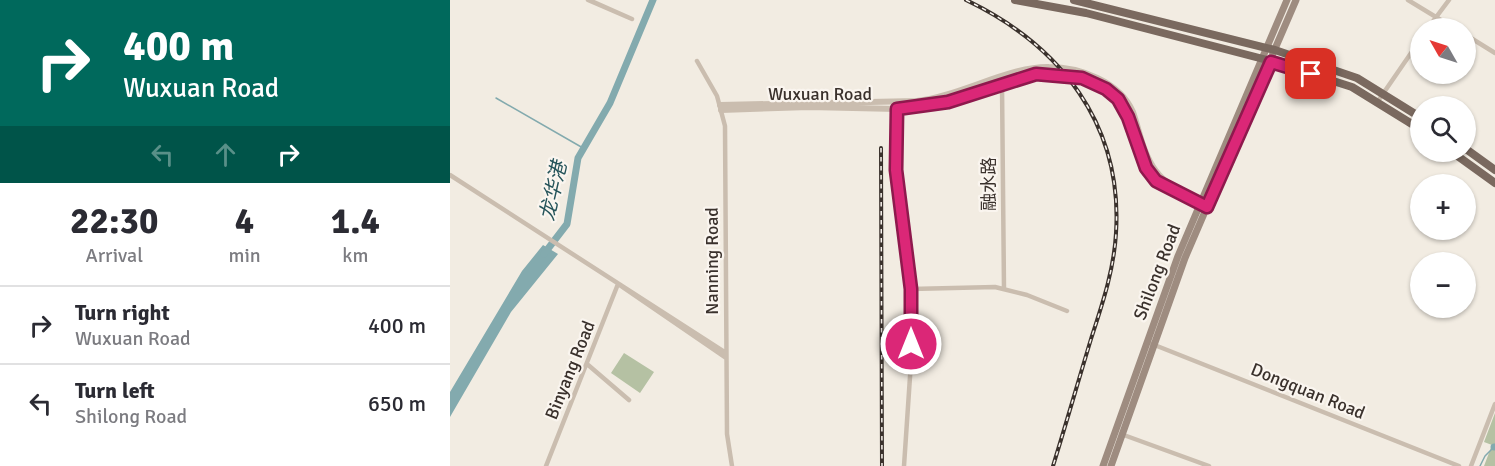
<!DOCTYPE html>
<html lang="en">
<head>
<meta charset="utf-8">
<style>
  body { margin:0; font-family:Signika,"Noto Sans SC",sans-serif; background:#f2f2f3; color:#2b2b33; height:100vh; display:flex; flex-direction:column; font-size:22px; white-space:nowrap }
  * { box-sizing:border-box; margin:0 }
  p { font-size:20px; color:#7c7c81 }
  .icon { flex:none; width:33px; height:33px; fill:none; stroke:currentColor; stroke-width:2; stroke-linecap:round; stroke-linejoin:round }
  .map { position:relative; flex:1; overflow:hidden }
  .panel { display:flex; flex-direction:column; background:#fff; width:450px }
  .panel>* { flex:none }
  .hud { background:#00695c; color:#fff; overflow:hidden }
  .needle { width:39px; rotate:309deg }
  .buttons { position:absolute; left:960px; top:18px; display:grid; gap:12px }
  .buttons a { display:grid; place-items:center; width:66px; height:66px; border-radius:50%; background:#fff; box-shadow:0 2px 4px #0004; font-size:30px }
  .pin { position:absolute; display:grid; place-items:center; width:51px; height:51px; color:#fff; margin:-26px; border-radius:12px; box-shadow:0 3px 9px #0006 }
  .me { position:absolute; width:66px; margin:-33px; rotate:0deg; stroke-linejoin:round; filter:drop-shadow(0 0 4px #0008) }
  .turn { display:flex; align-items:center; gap:21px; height:126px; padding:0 24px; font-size:27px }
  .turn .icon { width:78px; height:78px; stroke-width:2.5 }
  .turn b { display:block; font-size:42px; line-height:51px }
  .lanes { display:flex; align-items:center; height:57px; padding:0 24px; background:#0003; justify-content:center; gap:30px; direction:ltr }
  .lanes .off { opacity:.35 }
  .eta { display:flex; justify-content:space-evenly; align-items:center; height:102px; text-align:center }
  .eta b { font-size:36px; font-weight:700; line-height:42px }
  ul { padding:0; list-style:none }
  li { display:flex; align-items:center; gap:18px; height:78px; padding:0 24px; border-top:2px solid #e1e1e2 }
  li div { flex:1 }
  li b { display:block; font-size:22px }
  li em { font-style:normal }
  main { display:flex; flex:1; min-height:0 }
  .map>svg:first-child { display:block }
  .green { fill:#b5c1a3 }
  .water { fill:#83aaae }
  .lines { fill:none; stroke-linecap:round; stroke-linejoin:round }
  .stream { stroke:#83aaae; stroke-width:1.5 }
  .river { stroke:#83aaae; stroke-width:7 }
  .minor { stroke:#cabdaf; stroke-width:4.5 }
  .tertiary { stroke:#cabdaf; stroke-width:6 }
  .secondary { stroke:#9e8c80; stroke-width:7 }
  .primary { stroke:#7a695f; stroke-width:8 }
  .rail-casing { stroke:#3a312c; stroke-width:4 }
  .rail { stroke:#faf5ef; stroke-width:1.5; stroke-dasharray:4.5; stroke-linecap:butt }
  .route-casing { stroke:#8e194d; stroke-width:15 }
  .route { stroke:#db2777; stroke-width:10 }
  .labels { text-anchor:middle; stroke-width:4.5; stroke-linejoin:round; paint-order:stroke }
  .street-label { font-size:18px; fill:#3a312c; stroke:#faf5ef }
  .water-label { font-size:20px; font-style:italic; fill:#245359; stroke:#faf5ef }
</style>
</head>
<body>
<main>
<section class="panel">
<div class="hud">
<div class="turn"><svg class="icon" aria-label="right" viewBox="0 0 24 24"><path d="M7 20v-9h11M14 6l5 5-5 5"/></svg><div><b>400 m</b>Wuxuan Road</div></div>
<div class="lanes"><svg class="icon off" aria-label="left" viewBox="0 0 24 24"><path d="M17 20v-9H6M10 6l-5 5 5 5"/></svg><svg class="icon off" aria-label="ahead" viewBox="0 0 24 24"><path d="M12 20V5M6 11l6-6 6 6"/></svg><svg class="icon" aria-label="right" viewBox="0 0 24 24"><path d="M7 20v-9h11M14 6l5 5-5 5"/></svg></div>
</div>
<div class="eta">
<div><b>22:30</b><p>Arrival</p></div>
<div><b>4</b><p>min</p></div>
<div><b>1.4</b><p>km</p></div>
</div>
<ul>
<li><svg class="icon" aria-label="right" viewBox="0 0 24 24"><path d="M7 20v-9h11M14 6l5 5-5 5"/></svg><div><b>Turn right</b><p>Wuxuan Road</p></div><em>400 m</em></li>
<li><svg class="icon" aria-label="left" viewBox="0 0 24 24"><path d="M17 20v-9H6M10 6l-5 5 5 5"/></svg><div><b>Turn left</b><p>Shilong Road</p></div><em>650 m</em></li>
</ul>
</section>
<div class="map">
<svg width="1045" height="466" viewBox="0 0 1045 466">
  <rect width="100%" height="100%" fill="#f2ece2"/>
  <!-- green -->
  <path class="green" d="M 174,353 L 204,372 L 190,393 L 161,373 Z
    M 1045,413 L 1045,466 L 1034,466 L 1042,445 L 1034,442 Z"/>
  <!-- water -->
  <path class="water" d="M 93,245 L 108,254 L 61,312 L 0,417 L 0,392 L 72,271 Z"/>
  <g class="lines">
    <!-- stream -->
    <path class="stream" d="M 46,98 L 133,148
      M 1030,466 L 1035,456 L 1044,447"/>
    <!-- river -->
    <path class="river" d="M 94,254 L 117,224 L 128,158 L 160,103 L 203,0
      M 1044,447 L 1045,447"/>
    <!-- minor -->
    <path class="minor" d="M 138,0 L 182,19 L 139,0
      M 958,0 L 1004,28
      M 978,28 L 999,0
      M 1016,35 L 1045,53
      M 247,61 L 267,96 L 275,126 L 277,434 L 282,466
      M 552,85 L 554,289
      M 928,101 L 970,40
      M 447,107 L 446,170 L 461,289 L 461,362 L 454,466
      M 0,175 L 276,353
      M 168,284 L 276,358
      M 461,289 L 545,287 L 577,295 L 617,311
      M 702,344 L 1009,466
      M 137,364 L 179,400
      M 671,434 L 759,466
      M 96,466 L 168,284
      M 1021,466 L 1045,404"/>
    <!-- tertiary -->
    <path class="tertiary" d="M 270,105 L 467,101 C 510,96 560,66 599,67 C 629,67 670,81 683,112 C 690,132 693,154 706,171 C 717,187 739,194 756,201
      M 271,110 L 359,107 L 447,109 L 498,102 L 586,74 L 632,78 L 656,89 L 668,99 L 678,117 L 696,168 L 706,181 L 754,206"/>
    <!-- secondary -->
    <path class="secondary" d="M 653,466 L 728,256 L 837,0
      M 661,466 L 735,258 L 846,0"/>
    <!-- primary -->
    <path class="primary" d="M 565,0 L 636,13 L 821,61 L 902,87 L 970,129
      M 624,0 L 825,50 L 907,78 L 970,117
      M 1016,149 L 1045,170
      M 1002,152 L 1045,183"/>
    <!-- rail casing -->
    <g class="rail-casing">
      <path id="rail" d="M 516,0 C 610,45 673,124 666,233 C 664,270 652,305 641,339 C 628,382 616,424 603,466
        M 431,148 L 432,466"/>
    </g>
    <!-- rail -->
    <use href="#rail" class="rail"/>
  </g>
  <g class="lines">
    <!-- route casing -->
    <g class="route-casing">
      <path id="route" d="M 461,344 L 461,289 L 446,170 L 447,109 L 498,102 L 586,74 L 632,78 L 656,89 L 668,99 L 678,117 L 696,168 L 706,181 L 757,207 L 821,62 L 861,74"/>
    </g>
    <!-- route -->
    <use href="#route" class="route"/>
  </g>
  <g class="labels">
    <!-- street labels -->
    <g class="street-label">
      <text x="370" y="100">Wuxuan Road</text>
      <text transform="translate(539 184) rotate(-90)" y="6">融水路</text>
      <text transform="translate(262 261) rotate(-90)" y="6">Nanning Road</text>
      <text transform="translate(707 272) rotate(-69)" y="6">Shilong Road</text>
      <text transform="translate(120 370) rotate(-68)" y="6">Binyang Road</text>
      <text transform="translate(858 391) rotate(22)" y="6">Dongquan Road</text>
    </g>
    <!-- water labels -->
    <g class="water-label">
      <text transform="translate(103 191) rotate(-77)" y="7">龙华港</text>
    </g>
  </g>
</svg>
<div class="buttons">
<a><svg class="needle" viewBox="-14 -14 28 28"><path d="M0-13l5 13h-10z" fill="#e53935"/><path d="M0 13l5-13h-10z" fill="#7c7c81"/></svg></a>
<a><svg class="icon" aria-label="search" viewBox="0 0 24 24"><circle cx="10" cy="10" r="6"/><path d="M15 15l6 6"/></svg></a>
<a>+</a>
<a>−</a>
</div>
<div class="pin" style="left:861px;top:74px;background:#d93025"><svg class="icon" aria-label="arrive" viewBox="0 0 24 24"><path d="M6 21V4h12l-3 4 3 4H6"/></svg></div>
<svg class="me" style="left:461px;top:344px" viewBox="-20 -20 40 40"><circle r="17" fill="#db2777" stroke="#fff" stroke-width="3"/><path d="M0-11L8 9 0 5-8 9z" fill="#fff"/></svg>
</div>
</main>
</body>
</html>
